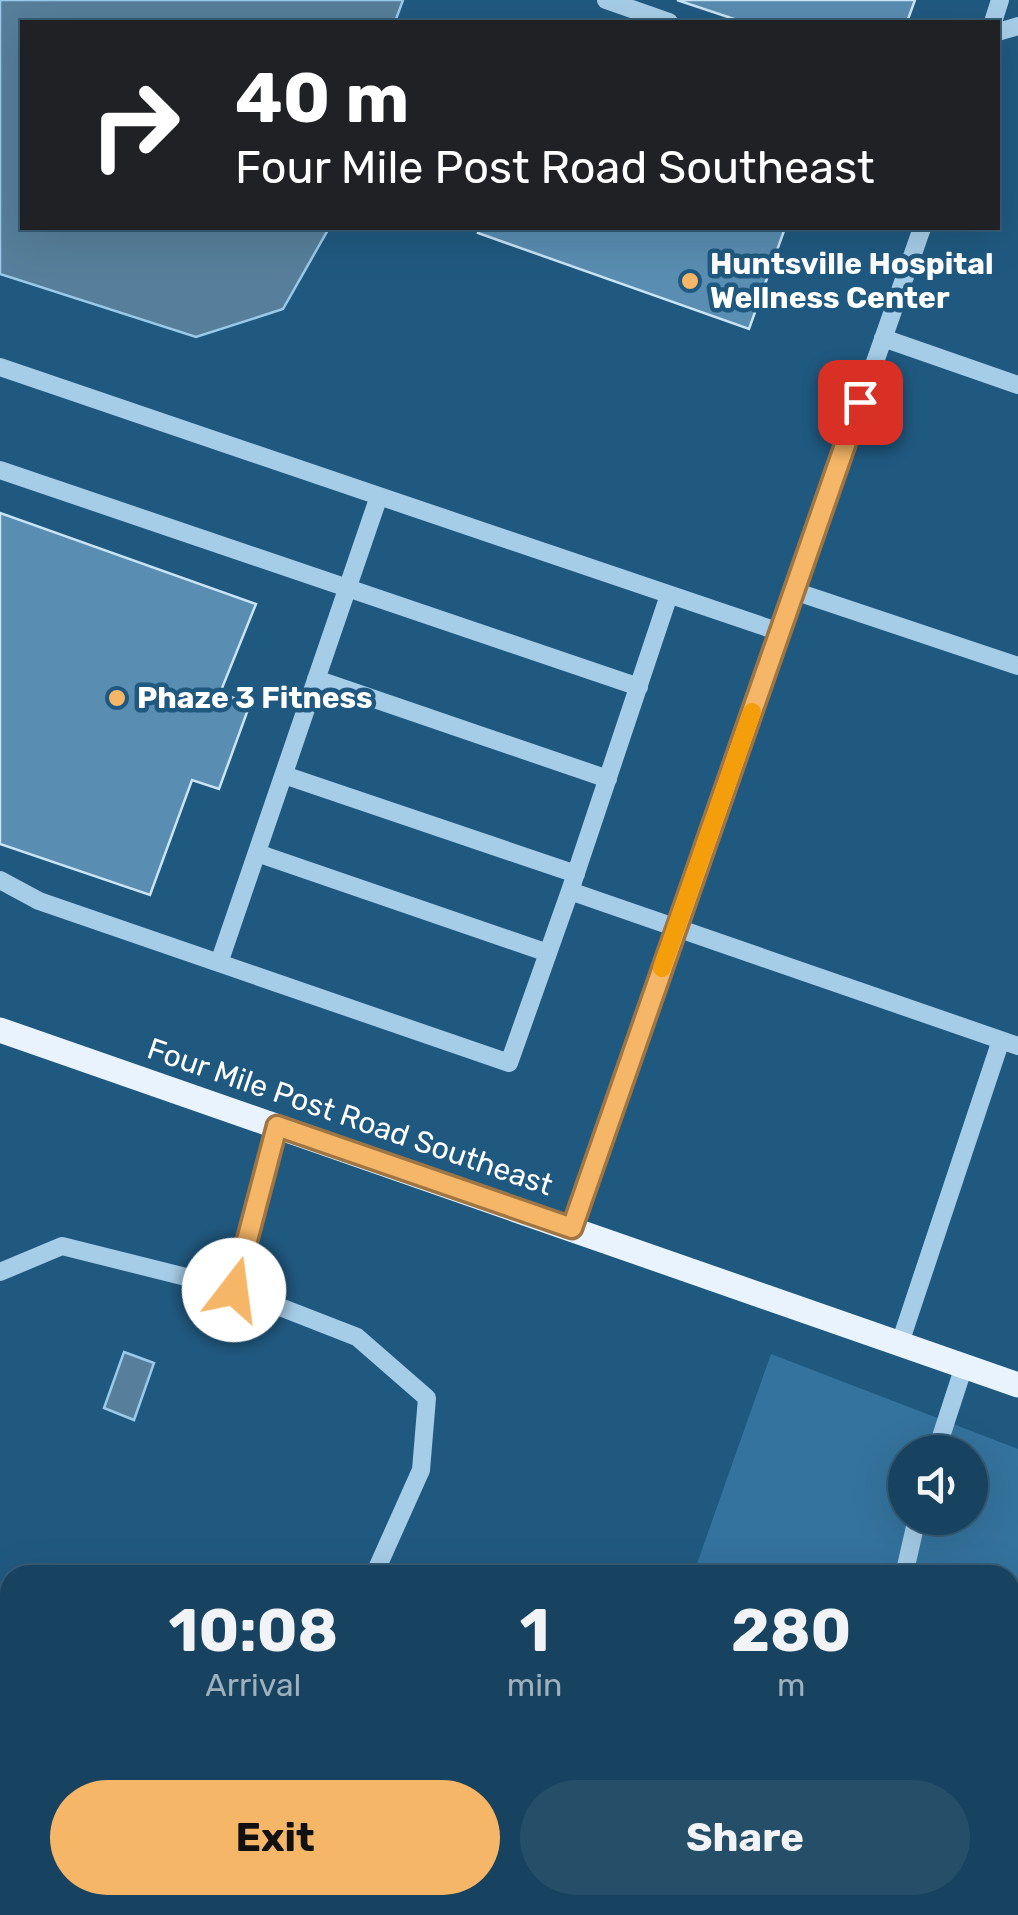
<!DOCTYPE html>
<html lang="en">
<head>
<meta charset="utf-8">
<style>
  body { margin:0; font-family:Rubik,sans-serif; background:#254e69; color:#f1f3f6; height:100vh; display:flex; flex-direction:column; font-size:38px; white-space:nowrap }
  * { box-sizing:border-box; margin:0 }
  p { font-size:32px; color:#9fb0bd }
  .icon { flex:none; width:55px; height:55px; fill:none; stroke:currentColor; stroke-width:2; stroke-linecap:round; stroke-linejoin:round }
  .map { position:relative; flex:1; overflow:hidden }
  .panel { position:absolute; left:0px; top:1565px; width:1020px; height:350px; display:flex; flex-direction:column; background:#184360; border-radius:30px 30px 0 0; box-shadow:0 10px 40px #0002,0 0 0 2px #365c75 }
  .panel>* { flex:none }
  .banner { position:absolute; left:20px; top:20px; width:980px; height:210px; border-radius:0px; box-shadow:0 10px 40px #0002,0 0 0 2px #365c75; background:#202124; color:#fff; overflow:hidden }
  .controls { position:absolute; left:888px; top:1435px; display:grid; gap:20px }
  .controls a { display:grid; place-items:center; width:100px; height:100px; border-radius:50%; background:#184360; box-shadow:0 10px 40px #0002,0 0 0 2px #365c75; font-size:50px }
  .pin { position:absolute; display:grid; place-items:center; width:85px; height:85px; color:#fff; margin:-42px; border-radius:20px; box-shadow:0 5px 15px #0006 }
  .me { position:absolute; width:110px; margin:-55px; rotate:15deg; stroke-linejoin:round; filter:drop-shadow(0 0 8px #0008) }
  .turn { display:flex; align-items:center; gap:35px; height:210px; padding:0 50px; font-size:45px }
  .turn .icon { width:130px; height:130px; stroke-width:2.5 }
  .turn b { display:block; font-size:70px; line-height:85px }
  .eta { display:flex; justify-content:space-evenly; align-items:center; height:170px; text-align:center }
  .eta b { font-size:60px; font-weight:700; line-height:70px }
  .primary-button { display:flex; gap:20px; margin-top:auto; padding:20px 50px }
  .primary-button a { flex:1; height:115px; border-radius:60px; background:#f5b667; color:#111; font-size:40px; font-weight:700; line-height:115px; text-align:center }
  .primary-button a+a { background:#254e69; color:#f1f3f6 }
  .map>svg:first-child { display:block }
  .green { fill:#34739e; fill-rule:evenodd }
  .water { fill:#577f9b; stroke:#99cae9; stroke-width:2.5 }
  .building { fill:#598db1; stroke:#c9e4f6; stroke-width:2.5 }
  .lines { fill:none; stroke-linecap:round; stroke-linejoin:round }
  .minor { stroke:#a6cde8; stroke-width:18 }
  .major { stroke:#e8f3fd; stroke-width:25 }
  .route-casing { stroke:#9f7643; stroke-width:25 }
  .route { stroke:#f5b667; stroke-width:18 }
  .slow { stroke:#f59e0b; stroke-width:18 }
  .poi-dot { fill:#f5b667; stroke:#205980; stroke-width:4 }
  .labels { text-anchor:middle; stroke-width:9; stroke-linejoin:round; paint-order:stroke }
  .poi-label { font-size:30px; font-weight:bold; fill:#fff; stroke:#205980; text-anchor:start }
  .street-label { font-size:30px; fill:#fff; stroke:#205980 }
</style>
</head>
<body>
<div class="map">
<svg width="1018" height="1915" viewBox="0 0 1018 1915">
  <rect width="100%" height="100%" fill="#205980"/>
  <!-- green -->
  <path class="green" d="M 771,1354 L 1018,1449 L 1018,1915 L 573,1915 L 576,1905 L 1010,1905 L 1010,1575 L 693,1575 ZM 905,1452 L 970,1452 L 970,1518 L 905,1518 Z"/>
  <!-- water -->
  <path class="water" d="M 0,0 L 403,0 L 395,22 L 22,22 L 22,228 L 329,228 L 283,309 L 196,337 L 0,274 Z
    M 124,1352 L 154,1363 L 134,1420 L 104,1408 Z"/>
  <!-- building -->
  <path class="building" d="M 677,0 L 915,0 L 907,22 L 743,22 Z
    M 480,228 L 785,228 L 749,329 L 478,233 Z
    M 0,513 L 256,604 L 220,693 L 250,704 L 219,789 L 192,780 L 150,895 L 0,844 Z"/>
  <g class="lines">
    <!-- minor -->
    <path class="minor" d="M 606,0 L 669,22
      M 993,22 L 1000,0
      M 998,32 L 1018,26
      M 883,338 L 1018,385
      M 0,367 L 379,496
      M 0,470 L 639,687
      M 794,591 L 1018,666
      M 316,679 L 608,779
      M 284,775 L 576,874
      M 257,853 L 548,953
      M 0,880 L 39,901 L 509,1063 L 570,891 L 1018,1046
      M 570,891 L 669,595
      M 219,963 L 379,496 L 780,632
      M 571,1228 L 922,228
      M 0,1272 L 62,1246 L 234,1289 L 357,1337 L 427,1398 L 421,1470 L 374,1575
      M 234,1289 L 277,1126
      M 900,1343 L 1001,1040
      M 936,1452 L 964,1366
      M 904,1575 L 917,1518
      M 305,1915 L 306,1905
      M 844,1915 L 844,1905"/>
    <!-- major -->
    <path class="major" d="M 0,1030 L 1018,1385"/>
  </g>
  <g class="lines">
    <!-- route casing -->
    <g class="route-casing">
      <path id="route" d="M 234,1290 L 277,1126 L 572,1228 L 860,402"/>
    </g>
    <!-- route -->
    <use href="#route" class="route"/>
    <!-- slow -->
    <path class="slow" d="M 662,968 L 752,712"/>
  </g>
  <!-- markers -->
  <g class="poi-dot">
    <circle cx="690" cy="281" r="10"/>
    <circle cx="117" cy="698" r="10"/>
  </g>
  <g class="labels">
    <!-- poi labels -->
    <g class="poi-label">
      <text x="710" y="274">Huntsville Hospital<tspan x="710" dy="34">Wellness Center</tspan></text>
      <text x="137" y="708">Phaze 3 Fitness</text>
    </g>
    <!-- street labels -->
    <g class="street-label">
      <text transform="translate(350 1117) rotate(19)" y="10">Four Mile Post Road Southeast</text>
    </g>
  </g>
</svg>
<div class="controls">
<a><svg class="icon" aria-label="sound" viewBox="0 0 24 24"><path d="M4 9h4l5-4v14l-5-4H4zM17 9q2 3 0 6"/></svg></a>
</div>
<div class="pin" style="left:860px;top:402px;background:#d93025"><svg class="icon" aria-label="arrive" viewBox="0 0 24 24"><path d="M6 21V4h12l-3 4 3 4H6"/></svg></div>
<svg class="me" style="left:234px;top:1290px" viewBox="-20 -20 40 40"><circle r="19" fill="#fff"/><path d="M0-13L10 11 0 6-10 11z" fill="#f5b667"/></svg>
<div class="banner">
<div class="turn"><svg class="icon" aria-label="right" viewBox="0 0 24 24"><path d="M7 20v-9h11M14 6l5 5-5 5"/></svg><div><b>40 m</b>Four Mile Post Road Southeast</div></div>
</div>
<section class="panel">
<div class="eta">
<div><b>10:08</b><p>Arrival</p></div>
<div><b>1</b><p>min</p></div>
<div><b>280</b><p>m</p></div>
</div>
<div class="primary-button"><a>Exit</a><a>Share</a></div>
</section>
</div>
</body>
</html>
